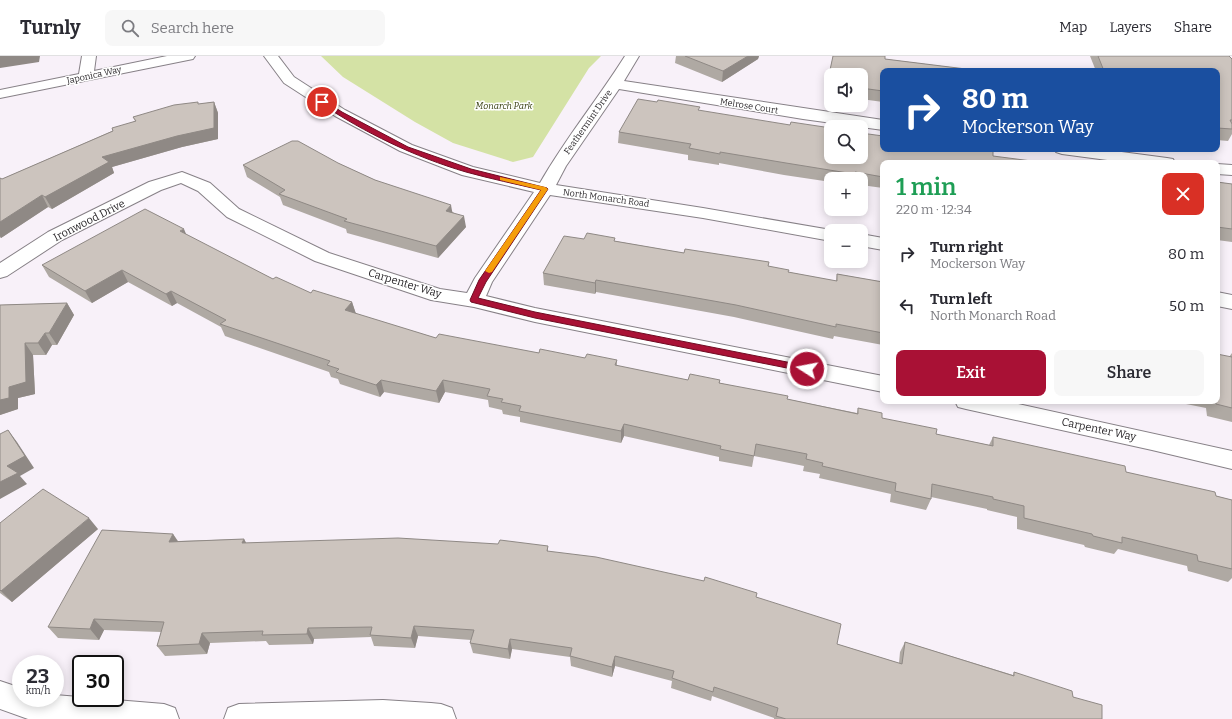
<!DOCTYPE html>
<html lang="en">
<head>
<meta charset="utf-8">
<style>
  body { margin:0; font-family:Bitter,serif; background:#f7f7f7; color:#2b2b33; height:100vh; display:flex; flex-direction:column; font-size:15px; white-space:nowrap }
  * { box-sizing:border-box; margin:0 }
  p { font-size:13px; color:#7c7c81 }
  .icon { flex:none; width:22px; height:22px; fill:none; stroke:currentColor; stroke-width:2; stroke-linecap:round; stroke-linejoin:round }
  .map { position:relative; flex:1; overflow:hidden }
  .sheet { position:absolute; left:880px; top:104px; width:340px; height:244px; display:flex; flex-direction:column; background:#fff; border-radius:8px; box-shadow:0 2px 10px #0003 }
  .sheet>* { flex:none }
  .banner { position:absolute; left:880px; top:12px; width:340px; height:84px; border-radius:8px; box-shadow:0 2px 10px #0003; background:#1a4fa0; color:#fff; overflow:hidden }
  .buttons { position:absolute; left:824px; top:12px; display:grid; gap:8px }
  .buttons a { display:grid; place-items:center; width:44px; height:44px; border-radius:8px; background:#fff; box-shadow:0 2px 10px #0003; font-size:20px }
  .speed { position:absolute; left:12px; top:599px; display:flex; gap:8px; font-size:20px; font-weight:700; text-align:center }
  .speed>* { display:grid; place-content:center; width:52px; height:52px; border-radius:50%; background:#fff; box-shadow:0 2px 10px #0003; line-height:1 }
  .speed small { font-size:10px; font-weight:400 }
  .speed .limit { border:2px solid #111; border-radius:6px; background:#fff; color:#111 }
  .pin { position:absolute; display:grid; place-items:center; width:34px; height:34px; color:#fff; margin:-17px; border:2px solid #fff; border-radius:50%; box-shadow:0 1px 4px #0007 }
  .me { position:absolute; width:44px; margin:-22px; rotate:281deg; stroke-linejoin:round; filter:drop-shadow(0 0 3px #0008) }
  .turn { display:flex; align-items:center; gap:14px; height:84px; padding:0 16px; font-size:18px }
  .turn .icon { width:52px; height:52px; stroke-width:2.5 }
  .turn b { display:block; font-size:28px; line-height:34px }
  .round { display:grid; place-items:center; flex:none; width:42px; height:42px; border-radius:8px; background:#f7f7f7 }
  .summary { display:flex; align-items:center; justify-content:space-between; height:68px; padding:0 16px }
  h1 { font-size:24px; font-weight:600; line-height:30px; color:#1e9e55 }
  .button { display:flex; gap:8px; margin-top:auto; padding:8px 16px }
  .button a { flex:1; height:46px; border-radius:8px; background:#a91135; color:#fff; font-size:16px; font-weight:600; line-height:46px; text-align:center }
  .button a+a { background:#f7f7f7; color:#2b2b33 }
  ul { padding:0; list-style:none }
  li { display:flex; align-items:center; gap:12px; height:52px; padding:0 16px }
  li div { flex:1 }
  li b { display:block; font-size:15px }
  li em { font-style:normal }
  header { display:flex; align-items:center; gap:24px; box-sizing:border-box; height:56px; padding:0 20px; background:#fff; border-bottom:1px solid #e1e1e2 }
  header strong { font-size:19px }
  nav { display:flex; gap:22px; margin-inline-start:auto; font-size:14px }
  .search { width:280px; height:36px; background:#f7f7f7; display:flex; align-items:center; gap:10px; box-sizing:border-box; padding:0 14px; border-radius:8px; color:#7c7c81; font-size:15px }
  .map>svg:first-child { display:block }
  .green { fill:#d4e2a5 }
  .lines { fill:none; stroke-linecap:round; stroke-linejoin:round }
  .minor-casing { stroke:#878187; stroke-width:2 }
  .minor { fill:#fff; fill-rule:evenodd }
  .wall { fill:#afa9a3 }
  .shaded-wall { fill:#8f8985 }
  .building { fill:#ccc4be; stroke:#8f8985 }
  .route { fill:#a91135; stroke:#6e0b22 }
  .slow { fill:#f59e0b }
  .labels { text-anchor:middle; stroke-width:3; stroke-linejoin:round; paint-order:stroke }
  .far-street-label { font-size:9px; fill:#2c292c; stroke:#fff }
  .far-park-label { font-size:9px; font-style:italic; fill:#363e0f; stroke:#fff }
  .street-label { font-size:11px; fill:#2c292c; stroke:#fff }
</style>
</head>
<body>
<header>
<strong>Turnly</strong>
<div class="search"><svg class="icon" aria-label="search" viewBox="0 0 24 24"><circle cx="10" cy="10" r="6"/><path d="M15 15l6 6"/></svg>Search here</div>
<nav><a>Map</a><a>Layers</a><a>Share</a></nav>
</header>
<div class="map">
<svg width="1232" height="663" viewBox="0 0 1232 663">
  <rect width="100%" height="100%" fill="#f8f1f9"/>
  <!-- green -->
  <path class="green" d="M 321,0 L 601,0 L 589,12 L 533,101 L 513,106 L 453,87 L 415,66 L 343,21 Z"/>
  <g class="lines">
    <!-- minor casing -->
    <g class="minor-casing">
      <path id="minor" d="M 82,0 L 96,0 L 94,15 L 167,0 L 195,0 L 193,3 L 188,4 L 0,42 L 0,34 L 79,18 Z
        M 264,0 L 278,0 L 294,21 L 345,54 L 412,89 L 473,111 L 540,127 C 565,83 598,43 625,0 L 639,0 L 624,25 L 883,64 L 883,74 L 803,63 L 619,33 L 566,110 L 556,129 L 703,152 L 837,175 L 831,175 L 831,185 L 703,162 L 550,139 L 492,226 L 486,240 L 535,252 L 883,320 L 883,336 L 535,266 L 474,251 L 431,244 L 315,205 L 227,161 L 198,135 L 181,127 L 161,134 L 62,184 L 7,220 L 0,222 L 0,207 L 48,176 L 149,126 L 182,116 L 210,127 L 239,153 L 329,197 L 440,233 L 467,237 L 475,222 L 534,136 L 462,119 L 400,95 L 335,60 L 284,27 Z
        M 1054,93 L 1099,93 L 1167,102 L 1173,103 L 1175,107 L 1130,107 L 1062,98 L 1056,96 Z
        M 1217,108 L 1232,109 L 1232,119 L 1217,118 Z
        M 861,178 L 883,182 L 883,194 L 861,190 Z
        M 1217,236 L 1232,239 L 1232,253 L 1217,250 Z
        M 955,345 L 1005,345 L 1232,395 L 1232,413 L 1152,394 L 966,353 L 958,351 Z
        M 0,625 L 21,632 L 21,642 L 55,642 L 55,639 L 164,648 L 175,652 L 179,663 L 28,663 L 0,653 Z
        M 383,644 L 431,647 L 441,648 L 452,652 L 456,663 L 224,663 L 228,652 L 239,648 Z"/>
    </g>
    <!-- minor -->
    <use href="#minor" class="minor"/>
  </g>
  <!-- wall -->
  <path class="wall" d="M 676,0 L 759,0 L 758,3 L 722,26 L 675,7 Z
    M 833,0 L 885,0 L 885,3 L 982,15 L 883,15 L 883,46 L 861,43 L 861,19 L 831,19 L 831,39 L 825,38 Z
    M 1090,0 L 1229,0 L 1232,3 L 1232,78 L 1228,85 L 1217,84 L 1217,15 L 1096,15 Z
    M 214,46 L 218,57 L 218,83 L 182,91 L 112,111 L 114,117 L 52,153 L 48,151 L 1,182 L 0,181 L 0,122 L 2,123 L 135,65 L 133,61 L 199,48 Z
    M 657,46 L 883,93 L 993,93 L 883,107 L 883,132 L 861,129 L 861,123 L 831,123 L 831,126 L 784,119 L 719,107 L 719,109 L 688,104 L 688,99 L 618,87 L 619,76 Z
    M 338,107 L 375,124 L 453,156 L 466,171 L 438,202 L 347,177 L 346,173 L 283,149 L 280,141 L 247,121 L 243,109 Z
    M 1217,126 L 1232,128 L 1232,186 L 1217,184 Z
    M 186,179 L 273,223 L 311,237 L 352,246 L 356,258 L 436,282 L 539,297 L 585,302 L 617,304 L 617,310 L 688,324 L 720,324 L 720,327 L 787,343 L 857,357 L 858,352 L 882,362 L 936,378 L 989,389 L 993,381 L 1232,444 L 1232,522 L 1228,526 L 1188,515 L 1187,510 L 1118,493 L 1114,498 L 1085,491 L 1084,489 L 1017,473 L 1017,461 L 987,454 L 987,453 L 931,441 L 931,443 L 926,454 L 890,446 L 891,438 L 819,422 L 820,418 L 803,415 L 804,410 L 754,400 L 752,411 L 719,405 L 719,401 L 624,380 L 621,387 L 520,366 L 520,361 L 503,358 L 502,354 L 489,351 L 488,344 L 445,336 L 439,347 L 384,336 L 380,341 L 340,328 L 338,323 L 331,321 L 329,316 L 225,280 L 221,271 L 177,247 L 172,250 L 128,226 L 92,247 L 49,221 L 42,209 Z
    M 584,183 L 615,185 L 684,197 L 769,206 L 768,210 L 788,216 L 836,225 L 837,218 L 883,226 L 883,289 L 834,280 L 833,283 L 734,261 L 596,236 L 595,238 L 544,229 L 543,217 Z
    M 67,247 L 74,259 L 57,289 L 52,289 L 46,299 L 33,299 L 35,338 L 18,342 L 18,353 L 0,359 L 0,249 Z
    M 1232,297 L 1232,366 L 1207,360 L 1206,352 L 1171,345 L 1217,345 L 1229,301 Z
    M 1135,345 L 1151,345 L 1149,348 Z
    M 0,467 L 98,473 L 12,546 L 0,537 Z
    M 173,478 L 178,485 L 244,483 L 246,487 L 498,488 L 548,490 L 548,496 L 756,541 L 837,588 L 899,607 L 900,596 L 905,586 L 1013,619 L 1014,616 L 1073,641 L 1102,663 L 774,663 L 774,662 L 712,640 L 711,645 L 671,632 L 672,625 L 615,610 L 612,621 L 571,610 L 570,601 L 512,593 L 510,603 L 473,597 L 470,587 L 471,584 L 418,580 L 415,592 L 374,590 L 371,581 L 314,583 L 313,588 L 269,589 L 266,585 L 210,587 L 207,598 L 165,600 L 157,590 L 161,576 L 104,574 L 99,584 L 58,582 L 48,571 Z"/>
  <!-- shaded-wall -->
  <path class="shaded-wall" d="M 0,0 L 40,0 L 39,6 L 0,12 Z
    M 748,0 L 759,0 L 758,3 L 722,26 L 723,15 Z
    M 214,46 L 218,57 L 218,83 L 182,91 L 112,111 L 114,117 L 52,153 L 45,141 L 102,101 Z
    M 42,139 L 48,151 L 1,182 L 0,180 L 0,166 Z
    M 451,149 L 453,160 L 446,155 Z
    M 464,160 L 466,171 L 438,202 L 436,190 Z
    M 184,173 L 189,185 L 180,175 Z
    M 122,214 L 128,226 L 92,247 L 85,235 Z
    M 596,224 L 596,236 L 595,238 L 595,227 Z
    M 171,235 L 177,247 L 172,250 L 166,238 Z
    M 352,246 L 356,258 L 345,254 Z
    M 67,247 L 74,259 L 57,289 L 49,277 Z
    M 45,277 L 52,289 L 46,299 L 38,287 Z
    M 25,287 L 33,299 L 35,338 L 18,342 L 18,353 L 0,359 L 0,344 Z
    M 381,324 L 384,336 L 380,341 L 376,329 Z
    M 443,324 L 445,336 L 439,347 L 436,335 Z
    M 624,368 L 624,380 L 621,387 L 621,375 Z
    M 8,374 L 17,386 L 34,412 L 20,420 L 27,428 L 0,443 L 0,426 L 7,410 Z
    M 89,462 L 98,473 L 12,546 L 1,535 Z
    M 173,478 L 180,489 L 169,486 Z
    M 244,483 L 250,494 L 242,487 Z
    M 94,563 L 104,574 L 99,584 L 90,573 Z
    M 414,570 L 418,580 L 415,592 L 411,582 Z
    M 308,572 L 314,583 L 313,588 L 307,578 Z
    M 202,577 L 210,587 L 207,598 L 199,588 Z
    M 510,583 L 512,593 L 510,603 L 508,593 Z
    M 615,600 L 615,610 L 612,621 L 612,611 Z"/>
  <!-- building -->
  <path class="building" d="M 685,0 L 748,0 L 723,15 Z
    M 833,0 L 885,0 L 885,3 L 982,15 L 883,15 L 883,35 L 861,32 L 861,19 L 831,19 L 831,28 L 827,28 Z
    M 1098,0 L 1229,0 L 1232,3 L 1232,64 L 1230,64 L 1232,68 L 1232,73 L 1217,72 L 1217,15 L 1104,15 Z
    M 638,43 L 657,46 L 658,44 L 700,51 L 698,54 L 790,69 L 791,66 L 831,72 L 831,101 L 861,101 L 861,77 L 883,80 L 883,93 L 993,93 L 993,100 L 1047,107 L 883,107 L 883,121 L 855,116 L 854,118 L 786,107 L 720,96 L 720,98 L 689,92 L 691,88 L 619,76 Z
    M 198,46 L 198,48 L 214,46 L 214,72 L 177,80 L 102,101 L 109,106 L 45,141 L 42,139 L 0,166 L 0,122 L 2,123 L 113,75 L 112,72 L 136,65 L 133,61 L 174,49 Z
    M 292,85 L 298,85 L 338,107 L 375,124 L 451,149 L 446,155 L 464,160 L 436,190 L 344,165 L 347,163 L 279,138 L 285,134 L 243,109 Z
    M 1217,126 L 1232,128 L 1232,173 L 1217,171 Z
    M 145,153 L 184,173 L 180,175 L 273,223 L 276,221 L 311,237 L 313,234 L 352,246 L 345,254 L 436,282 L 439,278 L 539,297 L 540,293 L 585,302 L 587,298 L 617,304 L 615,309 L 688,324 L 690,318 L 720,324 L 719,327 L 788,340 L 787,343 L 858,358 L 858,352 L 882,357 L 882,362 L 937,373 L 936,378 L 993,390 L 993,381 L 1125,410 L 1126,416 L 1215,436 L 1216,440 L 1232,444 L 1232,513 L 1198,505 L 1197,499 L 1122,481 L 1122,487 L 1093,480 L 1092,478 L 1024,462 L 1024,450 L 993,443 L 993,441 L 932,428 L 931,443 L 895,435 L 896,427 L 822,410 L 823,407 L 806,403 L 807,398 L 756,388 L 754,400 L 720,393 L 721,390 L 624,368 L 621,375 L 519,355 L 521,350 L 501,346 L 503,343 L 487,340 L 490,333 L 443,324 L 436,335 L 381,324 L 376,329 L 336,316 L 339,313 L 327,309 L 330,305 L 220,268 L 226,264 L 171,235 L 166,238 L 122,214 L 85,235 L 42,209 Z
    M 587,177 L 615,182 L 614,185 L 684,197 L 685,193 L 769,206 L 768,210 L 789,214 L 788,216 L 837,225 L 837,218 L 883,226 L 883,277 L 836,268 L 836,271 L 736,249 L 596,224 L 595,227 L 543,217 L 564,180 L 584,183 Z
    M 67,247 L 49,277 L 45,277 L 38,287 L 25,287 L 26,326 L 9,331 L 9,342 L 0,344 L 0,249 Z
    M 1217,298 L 1232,301 L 1232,352 L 1216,348 L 1215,345 L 1217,345 Z
    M 8,374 L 25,400 L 7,410 L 18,417 L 0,426 L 0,378 Z
    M 43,433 L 89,462 L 1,535 L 0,534 L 0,467 Z
    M 102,474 L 173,478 L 169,486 L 244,483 L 242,487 L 398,482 L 498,488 L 500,484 L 548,490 L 547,495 L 596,501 L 704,525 L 705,521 L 757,537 L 756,541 L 841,568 L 837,588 L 902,608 L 905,586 L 1014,620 L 1014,616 L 1072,635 L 1073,641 L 1102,649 L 1102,663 L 786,663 L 776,660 L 778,652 L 714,631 L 713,636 L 672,622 L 674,615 L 615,600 L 612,611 L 570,600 L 572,592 L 510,583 L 508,593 L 470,587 L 474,574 L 414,570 L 411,582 L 370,579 L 372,571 L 308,572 L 307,578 L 262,579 L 263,575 L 202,577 L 199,588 L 157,590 L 164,566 L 94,563 L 90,573 L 48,571 Z"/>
  <!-- route -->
  <path class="route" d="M 320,45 L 325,45 L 342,56 L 408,91 L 471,113 L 547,132 L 548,133 L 486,226 L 478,242 L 535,256 L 807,310 L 812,313 L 807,316 L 535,262 L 471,246 L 470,244 L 479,224 L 541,134 C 516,128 491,123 466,116 C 415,101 365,77 320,47 Z"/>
  <!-- slow -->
  <path class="slow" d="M 500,121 L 545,131 L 548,133 L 492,216 L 489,217 L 485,215 L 541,134 L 500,124 Z"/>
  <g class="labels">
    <!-- far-street labels -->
    <g class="far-street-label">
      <text transform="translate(94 19) rotate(-12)" y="3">Japonica Way</text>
      <text transform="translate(749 50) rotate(9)" y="3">Melrose Court</text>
      <text transform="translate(588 66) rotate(-55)" y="3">Feathermint Drive</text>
      <text transform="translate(606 142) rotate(8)" y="3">North Monarch Road</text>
    </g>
    <!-- far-park labels -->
    <g class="far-park-label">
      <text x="504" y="53">Monarch Park</text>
    </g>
    <!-- street labels -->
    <g class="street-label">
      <text transform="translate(89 164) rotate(-27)" y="4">Ironwood Drive</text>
      <text transform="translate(405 227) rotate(17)" y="4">Carpenter Way</text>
      <text transform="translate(1099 373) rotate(12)" y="4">Carpenter Way</text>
    </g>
  </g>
</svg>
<div class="buttons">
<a><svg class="icon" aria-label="sound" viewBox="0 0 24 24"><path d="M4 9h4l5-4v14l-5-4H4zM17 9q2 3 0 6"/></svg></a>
<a><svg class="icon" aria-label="search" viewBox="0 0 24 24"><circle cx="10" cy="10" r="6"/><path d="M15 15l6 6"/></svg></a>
<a>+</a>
<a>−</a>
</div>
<div class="speed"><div>23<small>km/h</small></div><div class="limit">30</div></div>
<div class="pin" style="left:322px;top:46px;background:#d93025"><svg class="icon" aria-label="arrive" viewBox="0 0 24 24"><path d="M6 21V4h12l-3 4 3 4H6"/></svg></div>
<svg class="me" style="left:807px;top:313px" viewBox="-20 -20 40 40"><circle r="17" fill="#a91135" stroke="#fff" stroke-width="3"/><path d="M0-11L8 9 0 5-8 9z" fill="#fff"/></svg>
<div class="banner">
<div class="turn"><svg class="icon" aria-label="right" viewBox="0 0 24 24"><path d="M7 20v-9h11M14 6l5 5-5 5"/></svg><div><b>80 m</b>Mockerson Way</div></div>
</div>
<section class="sheet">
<div class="summary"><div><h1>1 min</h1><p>220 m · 12:34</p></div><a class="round" style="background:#d93025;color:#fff"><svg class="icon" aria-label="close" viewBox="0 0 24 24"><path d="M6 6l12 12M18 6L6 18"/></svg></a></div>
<ul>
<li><svg class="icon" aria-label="right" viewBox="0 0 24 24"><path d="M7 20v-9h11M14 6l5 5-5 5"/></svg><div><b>Turn right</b><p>Mockerson Way</p></div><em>80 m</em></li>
<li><svg class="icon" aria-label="left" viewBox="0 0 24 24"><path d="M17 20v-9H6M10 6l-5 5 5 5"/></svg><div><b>Turn left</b><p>North Monarch Road</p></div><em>50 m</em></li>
</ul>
<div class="button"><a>Exit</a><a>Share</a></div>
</section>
</div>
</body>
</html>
